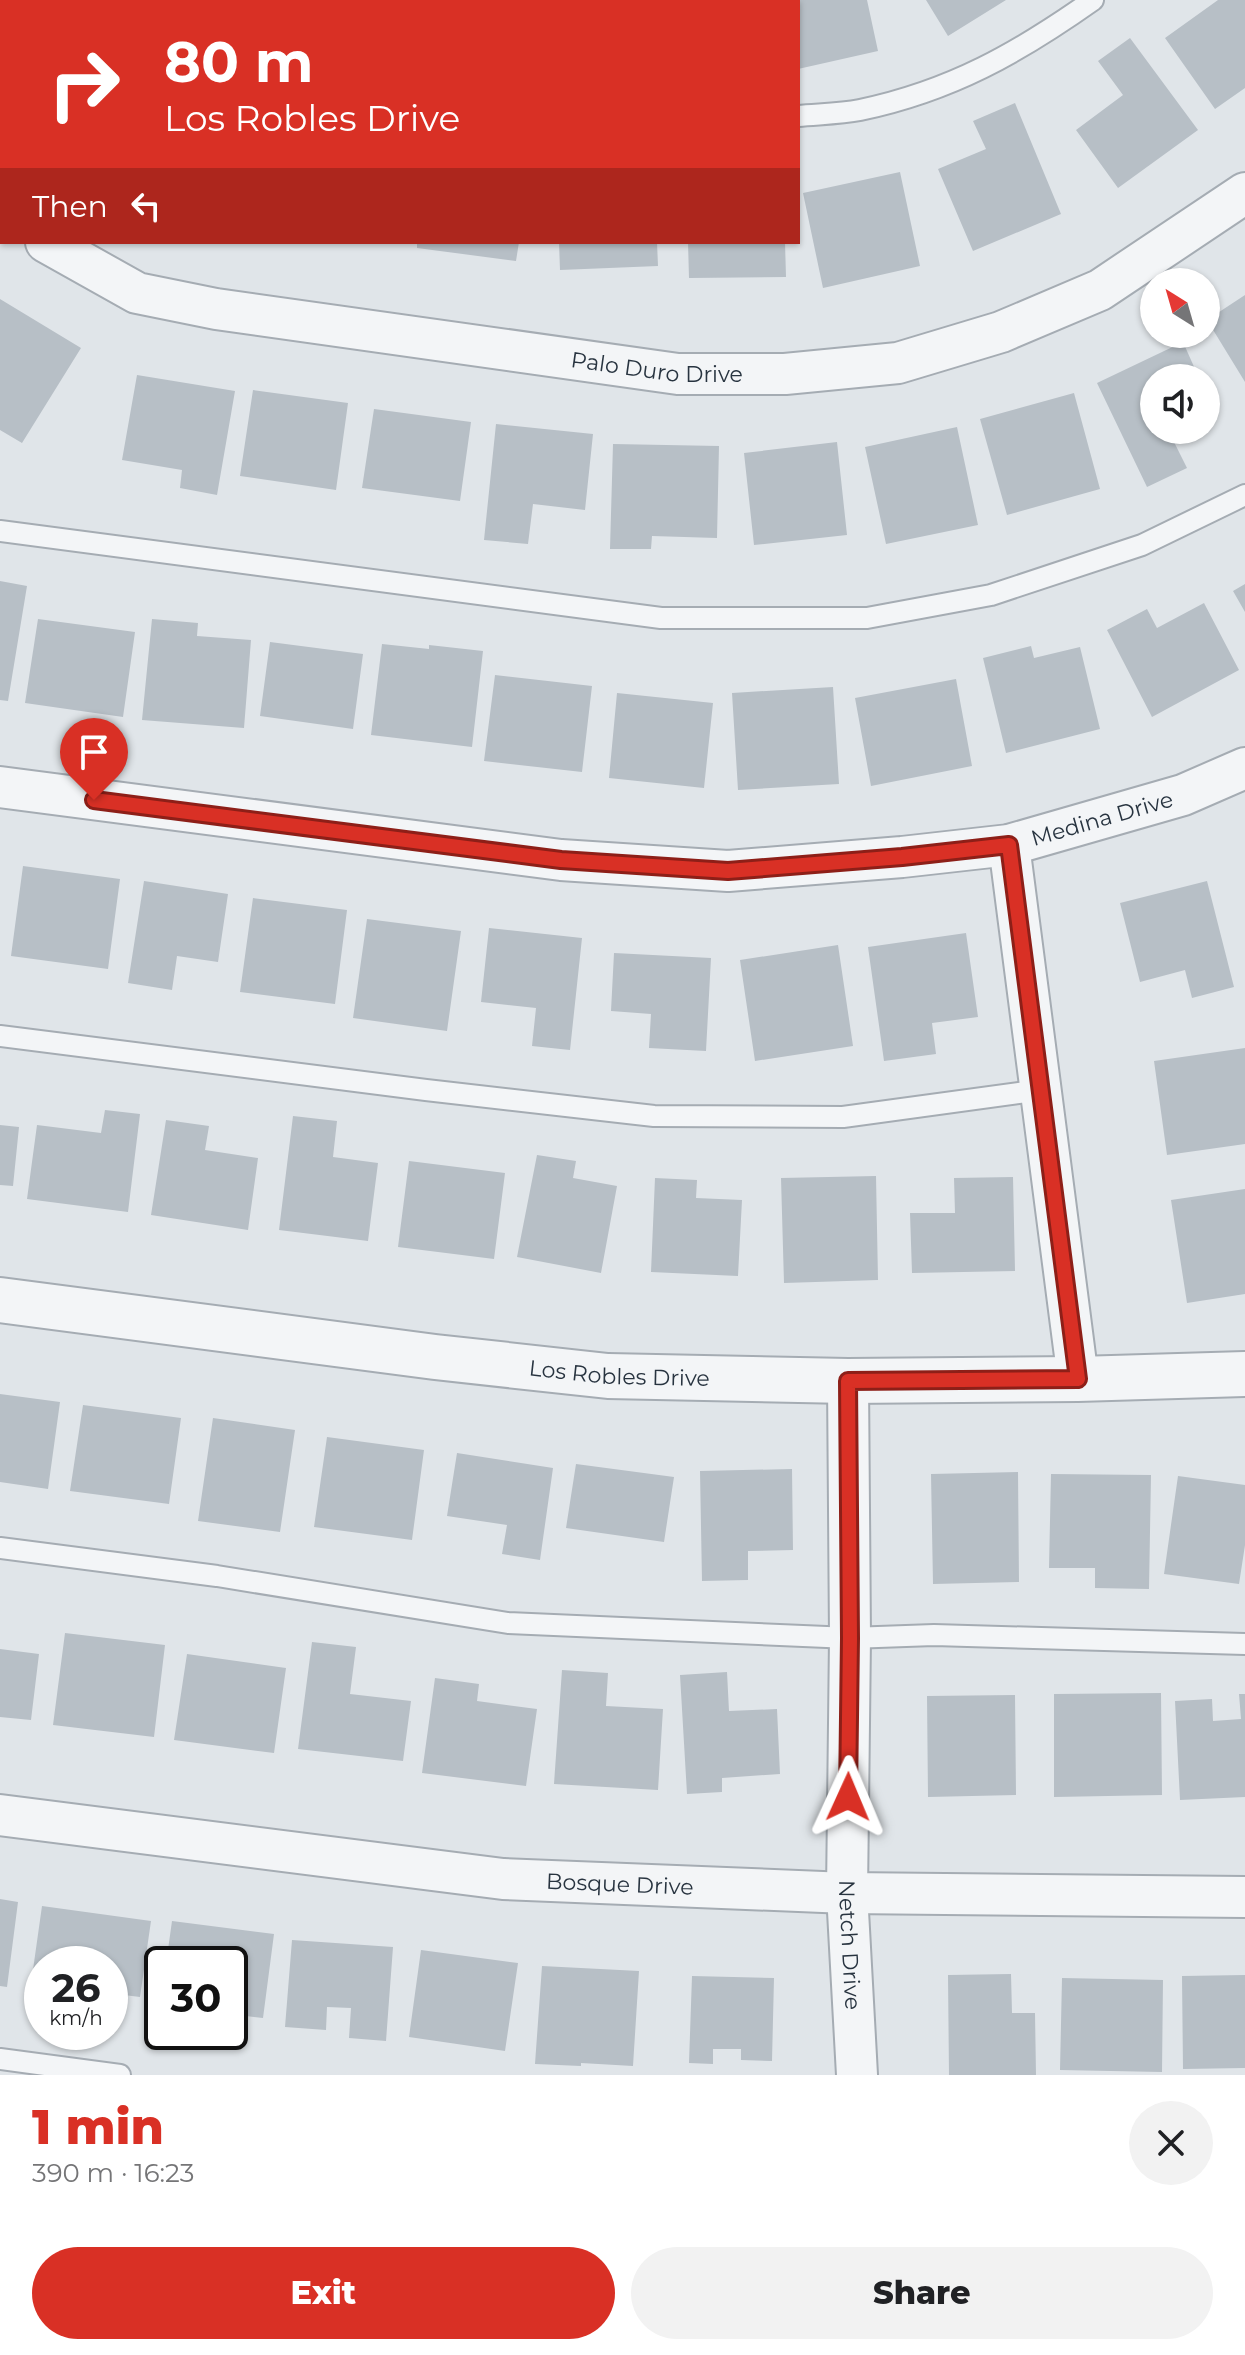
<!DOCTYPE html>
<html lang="en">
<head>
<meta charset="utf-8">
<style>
  body { margin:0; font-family:Montserrat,sans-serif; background:#f2f2f2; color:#202124; height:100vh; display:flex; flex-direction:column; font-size:30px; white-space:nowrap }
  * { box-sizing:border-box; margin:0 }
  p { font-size:26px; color:#757577 }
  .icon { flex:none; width:44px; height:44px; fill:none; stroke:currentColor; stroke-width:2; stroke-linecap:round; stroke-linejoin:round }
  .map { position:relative; height:2075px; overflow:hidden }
  .panel { display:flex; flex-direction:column; background:#fff; flex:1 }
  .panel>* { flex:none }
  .hud { position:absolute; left:0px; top:0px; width:800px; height:244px; box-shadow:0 2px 6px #0004; background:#d93025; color:#fff; overflow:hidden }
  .needle { width:52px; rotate:323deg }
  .controls { position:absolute; left:1140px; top:268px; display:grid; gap:16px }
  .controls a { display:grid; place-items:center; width:80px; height:80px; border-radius:50%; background:#fff; box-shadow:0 2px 6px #0004; font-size:40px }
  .speed { position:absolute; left:24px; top:1946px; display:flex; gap:16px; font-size:40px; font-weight:700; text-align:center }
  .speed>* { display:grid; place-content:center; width:104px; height:104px; border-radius:50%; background:#fff; box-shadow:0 2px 6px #0004; line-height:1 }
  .speed small { font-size:20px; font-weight:400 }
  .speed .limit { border:4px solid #111; border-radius:12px; background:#fff; color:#111 }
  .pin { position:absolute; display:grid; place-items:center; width:68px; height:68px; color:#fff; margin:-82px -34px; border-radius:50% 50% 50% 0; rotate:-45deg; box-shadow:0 0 8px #0007 }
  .pin .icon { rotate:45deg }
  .me { position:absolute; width:88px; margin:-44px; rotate:1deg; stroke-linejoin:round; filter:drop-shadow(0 0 6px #0008) }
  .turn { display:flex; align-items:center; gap:28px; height:168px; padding:0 32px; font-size:36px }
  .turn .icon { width:104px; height:104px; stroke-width:2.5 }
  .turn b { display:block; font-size:56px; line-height:68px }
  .then { display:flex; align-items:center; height:76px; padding:0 32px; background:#0003; gap:16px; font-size:30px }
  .round { display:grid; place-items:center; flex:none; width:84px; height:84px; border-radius:42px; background:#f2f2f2 }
  .summary { display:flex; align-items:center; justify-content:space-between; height:136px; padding:0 32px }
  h1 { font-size:48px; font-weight:800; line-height:60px; color:#d93025 }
  .cta { display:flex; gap:16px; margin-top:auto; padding:16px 32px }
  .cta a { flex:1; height:92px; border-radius:48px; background:#d93025; color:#fff; font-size:32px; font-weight:800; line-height:92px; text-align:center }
  .cta a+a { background:#f2f2f2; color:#202124 }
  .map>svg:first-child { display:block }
  .building { fill:#b7bfc6 }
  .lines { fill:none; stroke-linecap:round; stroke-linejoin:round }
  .service-casing { stroke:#a5acb3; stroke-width:24 }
  .minor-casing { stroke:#a5acb3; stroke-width:44 }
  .tertiary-casing { stroke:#a5acb3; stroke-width:48 }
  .service { stroke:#f3f5f7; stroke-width:20 }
  .minor { stroke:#f3f5f7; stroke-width:40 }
  .tertiary { stroke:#f3f5f7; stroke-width:44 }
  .route-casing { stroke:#8d1f18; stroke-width:20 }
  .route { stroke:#d93025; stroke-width:14 }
  .labels { text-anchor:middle; stroke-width:8; stroke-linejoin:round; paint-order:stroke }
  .street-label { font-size:22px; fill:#283440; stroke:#eff3f6 }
</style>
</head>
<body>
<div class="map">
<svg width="1245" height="2075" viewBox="0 0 1245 2075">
  <rect width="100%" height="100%" fill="#e0e5e9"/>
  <!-- building -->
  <path class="building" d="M 798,0 L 867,0 L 878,51 L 798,69 Z
    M 926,0 L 1006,0 L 948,36 Z
    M 1218,0 L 1245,0 L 1245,88 L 1215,109 L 1165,38 Z
    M 1130,38 L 1198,130 L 1118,188 L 1076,130 L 1123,95 L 1098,61 Z
    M 1015,103 L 1061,214 L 973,251 L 938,169 L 986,149 L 973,121 Z
    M 900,172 L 920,266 L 823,288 L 803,193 Z
    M 417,242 L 519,242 L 516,261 L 417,248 Z
    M 559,242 L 657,242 L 658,266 L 560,270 Z
    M 688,242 L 785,242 L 786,277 L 689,278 Z
    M 1245,295 L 1245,382 L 1207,320 Z
    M 0,299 L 81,348 L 22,443 L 0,430 Z
    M 1183,342 L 1199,378 L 1154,378 L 1154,430 L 1168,430 L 1187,468 L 1147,487 L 1097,383 Z
    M 137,375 L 235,391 L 217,495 L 180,488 L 182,470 L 122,460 Z
    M 253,390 L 348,403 L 336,490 L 240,476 Z
    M 1074,393 L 1100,489 L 1007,515 L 980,419 Z
    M 374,409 L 471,422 L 460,501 L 362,488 Z
    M 496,424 L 593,434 L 585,510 L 533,504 L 528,544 L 484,540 Z
    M 957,427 L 978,525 L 886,544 L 865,447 Z
    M 837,442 L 847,535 L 754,545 L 744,453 Z
    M 613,444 L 719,446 L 717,538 L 652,536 L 651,549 L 610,549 Z
    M 0,581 L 27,586 L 8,701 L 0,700 Z
    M 1245,584 L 1245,612 L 1233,591 Z
    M 1204,603 L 1239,670 L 1152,717 L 1107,630 L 1147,609 L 1157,628 Z
    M 38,619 L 135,632 L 123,717 L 25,703 Z
    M 152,619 L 198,623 L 197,636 L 251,640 L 244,728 L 142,720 Z
    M 270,642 L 363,654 L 353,729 L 260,716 Z
    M 382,644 L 429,649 L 429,645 L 483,651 L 472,747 L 371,735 Z
    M 1031,646 L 1034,658 L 1080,647 L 1100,729 L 1006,753 L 983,658 Z
    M 495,675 L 592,686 L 582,772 L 484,761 Z
    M 956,679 L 972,766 L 871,786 L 855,698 Z
    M 833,687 L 839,784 L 738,790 L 732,693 Z
    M 617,693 L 713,703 L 704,788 L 609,778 Z
    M 23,866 L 120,879 L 108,969 L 11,956 Z
    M 144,881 L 228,894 L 218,962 L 177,956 L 172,990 L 128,983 Z
    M 1207,881 L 1234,987 L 1192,998 L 1185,970 L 1140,982 L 1120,903 Z
    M 253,898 L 347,910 L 335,1004 L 240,992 Z
    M 367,919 L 461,931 L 447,1031 L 353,1018 Z
    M 489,928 L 582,938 L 570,1050 L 532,1046 L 536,1008 L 481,1002 Z
    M 966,933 L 978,1017 L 932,1023 L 936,1054 L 884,1061 L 868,947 Z
    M 838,945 L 853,1046 L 755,1061 L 740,960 Z
    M 614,953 L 711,958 L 706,1051 L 649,1048 L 651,1014 L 611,1011 Z
    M 1245,1048 L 1245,1144 L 1167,1155 L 1154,1061 Z
    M 105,1110 L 140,1114 L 128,1212 L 27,1199 L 37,1125 L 101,1133 Z
    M 293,1116 L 337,1121 L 333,1157 L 378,1163 L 368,1241 L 279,1230 Z
    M 166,1120 L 209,1126 L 205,1150 L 258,1158 L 248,1230 L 151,1215 Z
    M 0,1125 L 19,1127 L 13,1186 L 0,1185 Z
    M 537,1155 L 576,1161 L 573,1178 L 617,1186 L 601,1273 L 517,1257 Z
    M 409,1161 L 505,1173 L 494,1259 L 398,1247 Z
    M 876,1176 L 878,1280 L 784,1283 L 781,1178 Z
    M 1013,1177 L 1015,1271 L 912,1273 L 910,1213 L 955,1213 L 954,1178 Z
    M 655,1178 L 697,1180 L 696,1198 L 742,1200 L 738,1276 L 651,1272 Z
    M 1245,1189 L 1245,1294 L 1187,1303 L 1171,1200 Z
    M 0,1394 L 60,1402 L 48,1489 L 0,1482 Z
    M 83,1405 L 181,1418 L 169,1504 L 70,1491 Z
    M 213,1418 L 295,1430 L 280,1532 L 198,1521 Z
    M 327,1437 L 424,1450 L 412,1540 L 314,1527 Z
    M 457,1453 L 553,1468 L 540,1560 L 502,1554 L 507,1525 L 447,1516 Z
    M 576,1464 L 674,1477 L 664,1542 L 566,1528 Z
    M 792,1469 L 793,1550 L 748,1551 L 748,1580 L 702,1581 L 700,1471 Z
    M 1018,1472 L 1019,1582 L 933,1584 L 931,1474 Z
    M 1051,1474 L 1151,1475 L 1149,1589 L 1095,1588 L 1095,1568 L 1049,1568 Z
    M 1178,1476 L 1245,1485 L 1245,1545 L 1239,1584 L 1164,1574 Z
    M 65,1633 L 165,1645 L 154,1737 L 53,1725 Z
    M 312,1642 L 356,1647 L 350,1694 L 411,1701 L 403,1761 L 298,1749 Z
    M 0,1649 L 39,1654 L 31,1720 L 0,1717 Z
    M 187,1654 L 286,1668 L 274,1753 L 174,1740 Z
    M 562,1670 L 608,1673 L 606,1706 L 663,1709 L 658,1790 L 554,1784 Z
    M 727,1672 L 729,1711 L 777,1709 L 780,1774 L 722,1778 L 722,1792 L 687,1794 L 680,1675 Z
    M 435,1678 L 479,1684 L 477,1701 L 537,1709 L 526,1786 L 422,1773 Z
    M 1161,1693 L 1162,1795 L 1054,1797 L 1054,1694 Z
    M 1239,1694 L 1245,1694 L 1245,1797 L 1180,1800 L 1175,1701 L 1212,1699 L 1213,1721 L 1241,1719 Z
    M 1015,1695 L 1016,1795 L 928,1797 L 927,1696 Z
    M 0,1899 L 18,1902 L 7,1987 L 0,1986 Z
    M 42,1906 L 151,1921 L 140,1997 L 116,1994 L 118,1978 L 110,1977 L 110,1964 L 42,1964 L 42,2000 L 29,1998 Z
    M 172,1921 L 274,1934 L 263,2018 L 230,2014 L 230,1964 L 166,1964 Z
    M 292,1940 L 393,1947 L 386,2041 L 349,2038 L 351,2008 L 327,2007 L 326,2030 L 285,2027 Z
    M 421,1950 L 518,1963 L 505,2051 L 409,2037 Z
    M 542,1966 L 639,1971 L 633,2066 L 581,2063 L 581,2066 L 535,2064 Z
    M 1011,1974 L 1012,2013 L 1035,2013 L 1036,2075 L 949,2075 L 948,1975 Z
    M 1245,1975 L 1245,2068 L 1183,2069 L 1182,1976 Z
    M 692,1976 L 774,1978 L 772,2061 L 741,2060 L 741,2049 L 713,2049 L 713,2064 L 689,2063 Z
    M 1062,1978 L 1163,1980 L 1162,2072 L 1060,2070 Z"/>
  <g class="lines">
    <!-- service casing -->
    <g class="service-casing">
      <path id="service" d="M 205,0 L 208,2
        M 798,116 C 818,114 840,114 860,110 C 951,91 1018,53 1093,0
        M 0,531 L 661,618 L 867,618 L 991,595 L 1142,545 L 1245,495
        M 0,1036 L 426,1090 L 654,1116 L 843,1117 L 1041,1090
        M 0,1548 L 217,1576 L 508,1623 L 850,1638 L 934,1635 L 1245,1644
        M 0,2059 L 120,2075"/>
    </g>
    <!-- minor casing -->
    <g class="minor-casing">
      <g id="minor">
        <path d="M 134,2 L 136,0"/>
        <path d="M 0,169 L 2,167"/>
        <path d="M 0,210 L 2,211"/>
        <path id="s1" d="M 46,242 L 137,293 L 216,309 L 678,374 L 785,374 L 898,363 L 1001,332 L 1100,290 L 1245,193"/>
        <path id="s2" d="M 0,787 L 561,860 L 728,871 L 902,857 L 1009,845 L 1183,795 L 1245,768"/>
        <path d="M 1009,845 L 1078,1379"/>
        <path id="s3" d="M 848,1381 L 850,1638 L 847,1893 L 857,2075"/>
        <path id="s4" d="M 0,1815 L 503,1879 L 847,1893 L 1245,1897"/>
      </g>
    </g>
    <!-- tertiary casing -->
    <g class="tertiary-casing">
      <g id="tertiary">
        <path id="s5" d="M 0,1300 L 435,1357 L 608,1376 L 848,1381 L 1078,1379 L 1245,1374"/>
      </g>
    </g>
    <!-- service -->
    <use href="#service" class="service"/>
    <!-- minor -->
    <use href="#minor" class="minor"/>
    <!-- tertiary -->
    <use href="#tertiary" class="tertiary"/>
  </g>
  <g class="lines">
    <!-- route casing -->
    <g class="route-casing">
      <path id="route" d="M 94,800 L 561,860 L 728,871 L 902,857 L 1009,845 L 1078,1379 L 848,1381 L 850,1638 L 848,1797"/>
    </g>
    <!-- route -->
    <use href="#route" class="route"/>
  </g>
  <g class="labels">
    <!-- street labels -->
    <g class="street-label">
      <text dy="8" stroke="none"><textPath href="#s1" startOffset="630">Palo Duro Drive</textPath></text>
      <text dy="8" stroke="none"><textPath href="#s2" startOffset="1112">Medina Drive</textPath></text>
      <text dy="8" stroke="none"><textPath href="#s5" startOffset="624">Los Robles Drive</textPath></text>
      <text dy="8" stroke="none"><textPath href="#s4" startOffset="624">Bosque Drive</textPath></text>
      <text dy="8" stroke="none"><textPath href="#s3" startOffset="564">Netch Drive</textPath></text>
    </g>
  </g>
</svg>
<div class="controls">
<a><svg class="needle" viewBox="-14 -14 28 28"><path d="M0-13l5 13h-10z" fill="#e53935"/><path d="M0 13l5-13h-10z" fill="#757577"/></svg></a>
<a><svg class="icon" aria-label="sound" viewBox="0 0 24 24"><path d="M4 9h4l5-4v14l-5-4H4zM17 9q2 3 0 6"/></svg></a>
</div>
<div class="speed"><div>26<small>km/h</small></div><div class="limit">30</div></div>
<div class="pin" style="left:94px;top:800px;background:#d93025"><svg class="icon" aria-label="arrive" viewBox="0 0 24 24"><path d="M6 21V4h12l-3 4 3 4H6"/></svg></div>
<svg class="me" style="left:848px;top:1797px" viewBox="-20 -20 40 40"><path d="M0-17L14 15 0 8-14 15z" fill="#d93025" stroke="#fff" stroke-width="4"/></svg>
<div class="hud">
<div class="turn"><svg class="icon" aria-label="right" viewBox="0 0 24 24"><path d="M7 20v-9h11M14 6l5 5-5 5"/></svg><div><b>80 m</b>Los Robles Drive</div></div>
<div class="then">Then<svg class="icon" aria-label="left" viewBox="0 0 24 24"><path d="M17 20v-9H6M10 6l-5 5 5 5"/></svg></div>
</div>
</div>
<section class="panel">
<div class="summary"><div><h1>1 min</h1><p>390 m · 16:23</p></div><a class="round"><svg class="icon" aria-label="close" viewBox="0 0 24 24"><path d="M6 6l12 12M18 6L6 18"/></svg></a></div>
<div class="cta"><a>Exit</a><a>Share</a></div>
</section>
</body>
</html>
